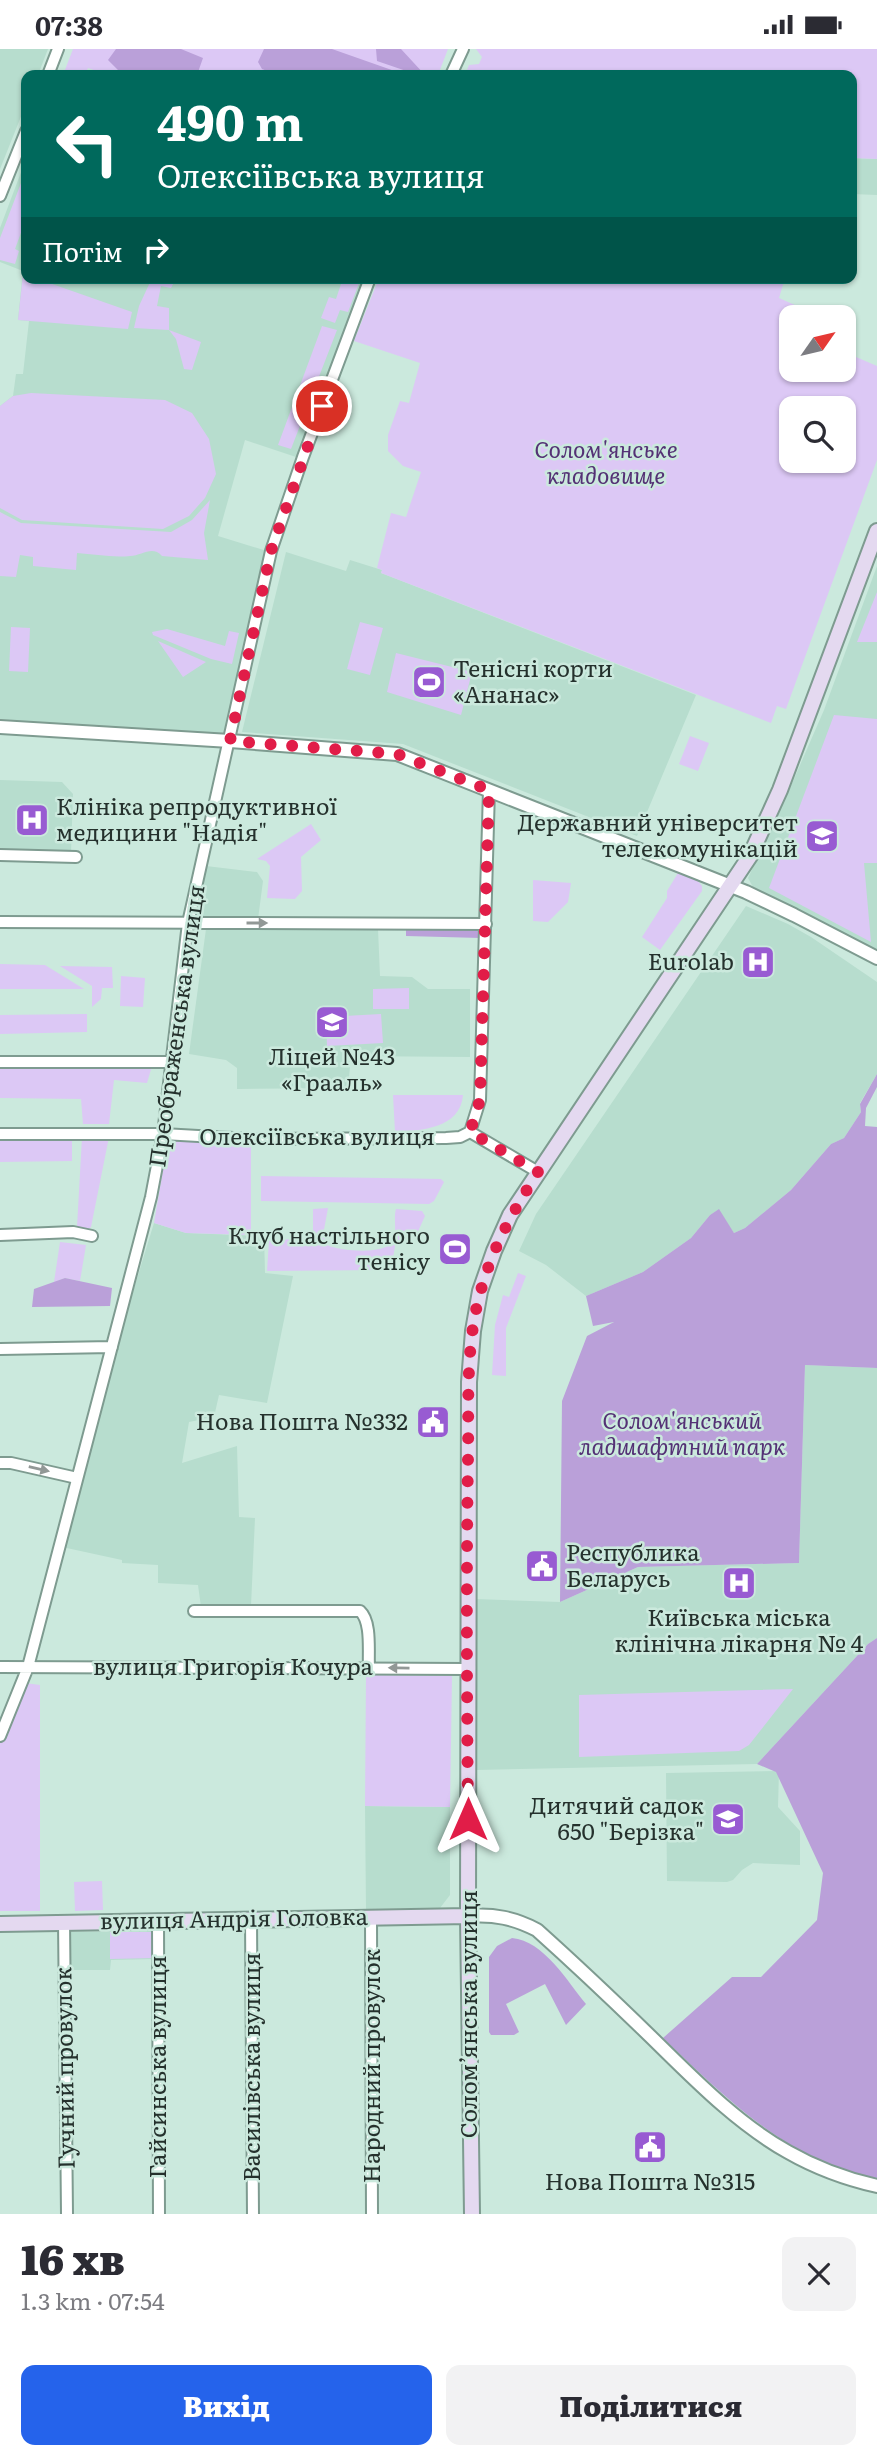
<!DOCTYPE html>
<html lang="uk">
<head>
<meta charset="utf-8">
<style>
  body { margin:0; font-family:Literata,serif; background:#f2f2f3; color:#2b2b33; height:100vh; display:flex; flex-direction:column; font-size:26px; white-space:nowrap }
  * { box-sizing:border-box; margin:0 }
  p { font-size:23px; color:#7c7c81 }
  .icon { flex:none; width:38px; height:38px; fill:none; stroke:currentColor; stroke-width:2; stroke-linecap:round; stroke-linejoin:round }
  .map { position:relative; height:2165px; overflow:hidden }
  .details { display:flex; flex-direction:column; background:#fff; flex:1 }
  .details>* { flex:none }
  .banner { position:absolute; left:21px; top:21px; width:836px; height:214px; border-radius:14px; box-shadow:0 2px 5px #0004; background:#00695c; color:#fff; overflow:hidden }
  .needle { width:46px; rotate:56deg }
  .controls { position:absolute; left:779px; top:256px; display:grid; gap:14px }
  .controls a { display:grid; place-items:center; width:77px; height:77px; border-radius:14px; background:#fff; box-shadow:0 2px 5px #0004; font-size:35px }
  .pin { position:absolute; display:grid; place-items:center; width:60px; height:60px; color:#fff; margin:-30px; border:4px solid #fff; border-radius:50%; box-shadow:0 2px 7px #0007 }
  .me { position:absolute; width:77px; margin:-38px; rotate:0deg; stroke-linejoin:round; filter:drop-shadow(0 0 5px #0008) }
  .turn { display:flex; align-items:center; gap:24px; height:147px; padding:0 21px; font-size:32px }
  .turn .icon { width:91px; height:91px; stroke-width:2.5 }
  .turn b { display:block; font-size:49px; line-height:60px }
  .then { display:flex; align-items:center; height:66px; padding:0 21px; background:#0003; gap:14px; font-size:26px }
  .round { display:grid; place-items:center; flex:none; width:74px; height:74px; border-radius:14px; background:#f2f2f3 }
  .summary { display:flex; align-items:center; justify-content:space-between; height:119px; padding:0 21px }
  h1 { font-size:42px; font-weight:800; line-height:52px }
  .button { display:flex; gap:14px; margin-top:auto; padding:14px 21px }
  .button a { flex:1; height:80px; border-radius:14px; background:#2563eb; color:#fff; font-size:28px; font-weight:800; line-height:80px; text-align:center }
  .button a+a { background:#f2f2f3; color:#2b2b33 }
  .status { display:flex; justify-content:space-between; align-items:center; height:49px; padding:0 35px; background:#fff; direction:ltr }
  .status svg { height:19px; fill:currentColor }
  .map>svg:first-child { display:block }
  .built { fill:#b7ddce }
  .green { fill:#dcc8f5; fill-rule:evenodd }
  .forest { fill:#baa0d9 }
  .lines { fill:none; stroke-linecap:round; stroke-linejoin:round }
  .minor-casing { stroke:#7e9b90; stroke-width:14 }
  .tertiary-casing { stroke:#7e9b90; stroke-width:16 }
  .secondary-casing { stroke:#7e9b90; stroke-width:18 }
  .minor { stroke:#fff; stroke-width:10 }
  .tertiary { stroke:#fff; stroke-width:12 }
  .secondary { stroke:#e4d9f0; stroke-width:14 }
  .oneway { fill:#929896 }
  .route { stroke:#e11d48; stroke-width:12; stroke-dasharray:0 21.6 }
  .labels { text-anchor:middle; stroke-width:5; stroke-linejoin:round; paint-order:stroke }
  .park-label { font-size:23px; font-style:italic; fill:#543175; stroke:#cbe9dd }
  .poi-label { font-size:23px; fill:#25312d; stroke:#cbe9dd; text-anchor:end }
  .street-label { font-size:23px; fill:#25312d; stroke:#cbe9dd }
</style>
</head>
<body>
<div class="status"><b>07:38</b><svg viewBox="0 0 49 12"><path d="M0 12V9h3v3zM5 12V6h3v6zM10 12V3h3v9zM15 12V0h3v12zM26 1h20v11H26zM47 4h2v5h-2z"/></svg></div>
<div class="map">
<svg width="877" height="2165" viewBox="0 0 877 2165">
  <rect width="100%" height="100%" fill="#cbe9dd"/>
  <!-- built -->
  <path class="built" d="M 0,0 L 48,0 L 38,26 L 26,26 L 26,55 L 0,120 Z
    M 852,109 L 877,110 L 877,146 L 852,145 Z
    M 26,110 L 26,229 L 366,229 L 296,408 L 245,391 L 218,487 L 267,502 L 224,686 L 0,673 L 0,357 L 13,347 L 16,325 L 23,325 L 29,272 L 18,271 L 23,222 L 0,213 L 0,179 Z
    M 286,503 L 346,522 L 350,511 L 382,521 L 381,524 L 696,646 L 637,787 L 403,695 L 242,683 Z
    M 877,517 L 877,904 L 753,838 L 748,829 L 787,746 L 824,661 Z
    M 0,731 L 62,733 L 73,745 L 71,804 L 0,803 Z
    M 206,817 L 257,823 L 263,832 L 258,870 L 199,869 L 196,866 Z
    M 746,857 L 788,875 L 811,888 L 877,933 L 877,1025 L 860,1054 L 861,1063 L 844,1089 L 831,1095 L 791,1141 L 745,1179 L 734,1184 L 718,1161 L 710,1166 L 691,1189 L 643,1223 L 586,1247 L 546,1216 L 519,1202 L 536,1165 Z
    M 206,880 L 378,880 L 380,927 L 412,928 L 428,940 L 470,940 L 470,1008 L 351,1007 L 348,1039 L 237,1040 L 237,1019 L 226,1011 L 189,1005 Z
    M 154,1174 L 186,1184 L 264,1187 L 265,1224 L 293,1227 L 267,1354 L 219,1346 L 214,1368 L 189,1373 L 182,1414 L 237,1397 L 239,1468 L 255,1469 L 251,1557 L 201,1558 L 198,1536 L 158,1534 L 158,1516 L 122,1514 L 122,1511 L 62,1498 L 121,1282 Z
    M 805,1316 L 877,1319 L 877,1589 L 868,1595 L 757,1715 L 476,1721 L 475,1550 L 560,1553 L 638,1518 L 799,1514 Z
    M 779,1722 L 778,1758 L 800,1782 L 800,1816 L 753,1814 L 742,1821 L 733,1831 L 727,1833 L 667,1832 L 666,1724 Z
    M 365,1757 L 450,1758 L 450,1846 L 440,1859 L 366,1860 Z
    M 156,1882 L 156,1910 L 111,1911 L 110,1921 L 69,1921 L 69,1883 Z"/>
  <!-- green -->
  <path class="green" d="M 73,0 L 448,0 L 438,26 L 108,26 L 88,19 L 85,26 L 63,26 Z
    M 476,0 L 877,0 L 877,110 L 852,109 L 852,26 L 465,26 L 469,16 L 479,15 L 482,8 Z
    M 26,121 L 26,170 L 15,200 L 19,202 L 15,215 L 0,211 L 0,189 Z
    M 23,225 L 26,226 L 26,229 L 35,229 L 132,263 L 128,280 L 18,271 Z
    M 152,229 L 176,229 L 171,239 L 161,237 L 157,257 L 169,259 L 169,281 L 201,293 L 192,321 L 184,320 L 176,290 L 169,281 L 134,279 L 139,257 Z
    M 343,229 L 361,229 L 348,263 L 340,261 L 335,274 L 321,269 L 329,248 L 336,250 Z
    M 379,229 L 785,229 L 779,249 L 822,268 L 791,268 L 791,320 L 844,320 L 844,299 L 849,305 L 877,317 L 877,411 L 786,660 L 777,657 L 771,674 L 381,524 L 382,521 L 377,519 L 391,464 L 406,468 L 421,423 L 403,417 L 388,402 L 388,386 L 400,352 L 409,354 L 420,314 L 354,292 ZM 791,359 L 844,359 L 844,411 L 791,411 Z
    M 322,277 L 337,281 L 291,400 L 278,396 Z
    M 31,344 L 165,351 L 192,364 L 209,390 L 216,425 L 205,449 L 189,467 L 163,480 L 22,471 L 0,459 L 0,357 L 13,347 Z
    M 210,451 L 204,484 L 208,511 L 162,507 C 152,496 142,507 130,507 C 113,509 94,505 77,504 L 76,521 L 33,517 L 33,508 L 20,506 L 16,528 L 0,527 L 0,463 L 21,474 L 171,483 L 192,471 Z
    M 877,543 L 877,593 L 857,593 Z
    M 360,573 L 383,579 L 370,626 L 347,620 Z
    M 11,578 L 30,579 L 28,623 L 9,622 Z
    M 167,580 L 225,597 L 229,582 L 239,584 L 232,615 L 211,610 L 153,586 L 152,583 Z
    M 158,592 L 206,613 L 183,628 Z
    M 396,604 L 472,623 L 461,666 L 387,643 Z
    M 834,666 L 877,670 L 877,814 L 864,814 L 871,893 L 769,839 Z
    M 690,687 L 709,694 L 698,722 L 679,715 Z
    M 311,775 L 321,791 L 301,808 L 302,842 L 295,850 L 267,849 L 270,817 L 266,812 L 257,810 Z
    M 678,824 L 698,832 L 702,837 L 702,842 L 660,901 L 642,888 L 667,849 L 667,842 Z
    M 533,831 L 571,834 L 568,853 L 548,873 L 533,872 Z
    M 0,915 L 45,916 L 84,940 L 0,940 Z
    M 60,917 L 112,918 L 113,939 L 102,939 L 101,950 L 92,958 L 92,937 Z
    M 121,927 L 145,929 L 143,958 L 120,957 Z
    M 409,939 L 409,960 L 373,960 L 373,940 Z
    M 87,965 L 87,983 L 0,985 L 0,966 Z
    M 381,965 L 383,994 L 327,997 L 326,968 Z
    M 0,1016 L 152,1017 L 147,1034 L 114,1031 L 109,1075 L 83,1075 L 81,1050 L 0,1049 Z
    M 393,1046 L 463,1046 C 460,1080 422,1081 395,1083 Z
    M 169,1086 L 251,1090 L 251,1186 L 186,1184 L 154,1174 Z
    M 82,1088 L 109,1088 L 91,1178 L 87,1181 L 77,1178 Z
    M 0,1091 L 72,1092 L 72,1112 L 0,1113 Z
    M 261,1127 L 441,1130 L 444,1133 L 434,1152 L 429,1155 L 261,1152 Z
    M 328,1159 L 323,1186 L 327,1196 C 340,1202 384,1206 392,1193 C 398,1184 393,1169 396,1160 L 422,1162 L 425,1167 L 415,1189 L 396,1192 L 392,1214 L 381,1221 L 267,1222 L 269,1192 L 313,1188 L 313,1160 Z
    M 60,1193 L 86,1196 L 80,1232 L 65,1229 L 54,1233 Z
    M 518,1224 L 526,1227 L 506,1279 L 506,1327 L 492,1326 L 495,1276 L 503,1246 L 509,1248 Z
    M 366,1626 L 452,1627 L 450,1758 L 365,1757 Z
    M 25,1634 L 40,1636 L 40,1862 L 0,1862 L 0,1694 Z
    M 793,1640 L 749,1696 L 739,1702 L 579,1708 L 579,1646 Z
    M 102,1832 L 103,1861 L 75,1862 L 74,1833 Z
    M 110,1883 L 155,1883 L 155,1909 L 110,1910 Z"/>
  <!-- forest -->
  <path class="forest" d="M 116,0 L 181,0 L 203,9 L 197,26 L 123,26 L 108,11 Z
    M 264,0 L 332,0 L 406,26 L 382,26 L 377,22 L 375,26 L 278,26 L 262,20 L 258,13 Z
    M 376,0 L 401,0 L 425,26 L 418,26 L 377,12 Z
    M 406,877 L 481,879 L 481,889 L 406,887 Z
    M 877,1025 L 877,1038 L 866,1059 L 865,1077 L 877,1078 L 877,1319 L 805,1316 L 799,1514 L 638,1518 L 560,1553 L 562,1352 L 587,1287 L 614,1273 L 593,1277 L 586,1247 L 643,1223 L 691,1189 L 710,1166 L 719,1160 L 734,1184 L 745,1179 L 791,1141 L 831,1095 L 844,1089 L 861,1063 L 860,1055 Z
    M 65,1229 L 112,1239 L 110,1257 L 32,1258 L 34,1240 Z
    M 877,1589 L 877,2129 C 791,2116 723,2046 663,1989 L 732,1928 L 761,1928 L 817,1871 L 823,1824 L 776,1723 L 757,1715 L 868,1595 Z
    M 512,1889 C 544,1892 567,1932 586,1955 L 566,1976 L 545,1935 L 506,1955 L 519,1983 L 514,1986 L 491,1986 L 489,1983 L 489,1908 L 497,1897 Z"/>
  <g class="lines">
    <!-- minor casing -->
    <g class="minor-casing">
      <path id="minor" d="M 48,26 L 58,0
        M 451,26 L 463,0
        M 0,147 L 26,82
        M 0,806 L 76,808
        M 0,873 L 486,875
        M 0,1013 L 170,1013
        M 470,1083 L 480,1051 L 489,741
        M 470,1083 L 538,1123
        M 0,1085 L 163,1085 L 251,1090 L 446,1089 L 460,1088 L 470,1083
        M 0,1186 L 73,1183 L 92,1187
        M 0,1300 L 112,1298
        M 0,1414 L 11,1414 L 77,1429
        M 194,1562 L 360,1562 C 372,1573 368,1603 369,1619
        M 0,1618 L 467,1620
        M 0,1687 L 28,1618 L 151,1148 L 163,1085 L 188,874 L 271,502 L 303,408 L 370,229
        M 371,1869 L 372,2165
        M 251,1870 L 253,2165
        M 158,1871 L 159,2165
        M 64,1872 L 67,2165"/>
    </g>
    <!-- tertiary casing -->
    <g class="tertiary-casing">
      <path id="tertiary" d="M 0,678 L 230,692 L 397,705 L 746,843 L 794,866 L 877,909
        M 468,1867 C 494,1865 514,1869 537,1881 C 576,1916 613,1951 650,1987 C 692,2028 736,2074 788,2103 C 816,2119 846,2130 877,2137"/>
    </g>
    <!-- secondary casing -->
    <g class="secondary-casing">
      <path id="secondary" d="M 0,1875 L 468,1867
        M 472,2165 L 468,1867 L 469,1333 L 473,1282 L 480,1242 L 494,1202 L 510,1166 L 750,807 L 780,741 L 877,482"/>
    </g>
    <!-- minor -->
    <use href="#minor" class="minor"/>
    <!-- tertiary -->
    <use href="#tertiary" class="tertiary"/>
    <!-- secondary -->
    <use href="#secondary" class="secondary"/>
  </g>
  <!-- one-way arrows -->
  <defs><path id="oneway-solid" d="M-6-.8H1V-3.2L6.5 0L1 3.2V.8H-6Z" transform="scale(1.75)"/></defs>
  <g class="oneway">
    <use href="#oneway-solid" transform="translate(257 874)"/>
    <use href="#oneway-solid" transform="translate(39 1420) rotate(13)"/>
    <use href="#oneway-solid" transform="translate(399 1619) rotate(-179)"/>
  </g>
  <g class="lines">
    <!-- route -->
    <path class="route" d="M 322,357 L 271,502 L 230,692 L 397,705 L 489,741 L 480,1051 L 470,1083 L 538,1123 C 513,1163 494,1195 481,1241 C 465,1295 469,1354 468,1410 C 466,1530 467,1650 468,1770"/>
  </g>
  <!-- icons -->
  <defs>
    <g id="stadium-square" transform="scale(1.75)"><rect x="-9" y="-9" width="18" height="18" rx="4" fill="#985bd2" stroke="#cbe9dd"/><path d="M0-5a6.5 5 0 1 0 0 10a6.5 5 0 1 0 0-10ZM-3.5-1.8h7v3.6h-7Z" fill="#fff"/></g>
    <g id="hospital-square" transform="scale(1.75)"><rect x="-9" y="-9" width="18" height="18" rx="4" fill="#985bd2" stroke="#cbe9dd"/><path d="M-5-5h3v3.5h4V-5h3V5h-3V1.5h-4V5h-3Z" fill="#fff"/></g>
    <g id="university-square" transform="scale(1.75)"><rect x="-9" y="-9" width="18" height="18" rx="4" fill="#985bd2" stroke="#cbe9dd"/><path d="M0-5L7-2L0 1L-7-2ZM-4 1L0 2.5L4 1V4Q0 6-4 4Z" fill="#fff"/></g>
    <g id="school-square" transform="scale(1.75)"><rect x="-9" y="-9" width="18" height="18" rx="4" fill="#985bd2" stroke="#cbe9dd"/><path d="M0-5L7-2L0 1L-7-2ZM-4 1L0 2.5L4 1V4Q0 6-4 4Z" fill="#fff"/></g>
    <g id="civic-square" transform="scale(1.75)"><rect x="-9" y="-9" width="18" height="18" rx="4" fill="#985bd2" stroke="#cbe9dd"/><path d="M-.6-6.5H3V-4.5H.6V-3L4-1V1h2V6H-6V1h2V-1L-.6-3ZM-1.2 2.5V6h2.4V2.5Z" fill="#fff"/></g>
  </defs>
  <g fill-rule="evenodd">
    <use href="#stadium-square" x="429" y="633"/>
    <use href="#hospital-square" x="32" y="771"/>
    <use href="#university-square" x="822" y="787"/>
    <use href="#hospital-square" x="758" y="913"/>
    <use href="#school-square" x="332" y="973"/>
    <use href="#stadium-square" x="455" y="1200"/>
    <use href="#civic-square" x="433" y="1373"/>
    <use href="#civic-square" x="542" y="1517"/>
    <use href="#hospital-square" x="739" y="1534"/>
    <use href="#school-square" x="728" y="1770"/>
    <use href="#civic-square" x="650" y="2098"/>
  </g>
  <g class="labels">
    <!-- park labels -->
    <g class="park-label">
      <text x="606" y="409">Солом'янське<tspan x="606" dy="26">кладовище</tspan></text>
      <text x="682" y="1380">Солом'янський<tspan x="682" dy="26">ладшафтний парк</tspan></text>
    </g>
    <!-- poi labels -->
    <g class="poi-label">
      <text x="453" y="628" text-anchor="start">Тенісні корти<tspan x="453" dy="26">«Ананас»</tspan></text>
      <text x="56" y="766" text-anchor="start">Клініка репродуктивної<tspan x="56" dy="26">медицини "Надія"</tspan></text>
      <text x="798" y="782">Державний університет<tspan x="798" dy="26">телекомунікацій</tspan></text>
      <text x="734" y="921">Eurolab</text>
      <text x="332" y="1016" text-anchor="middle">Ліцей №43<tspan x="332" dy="26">«Грааль»</tspan></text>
      <text x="430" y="1195">Клуб настільного<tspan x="430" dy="26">тенісу</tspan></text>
      <text x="408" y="1381">Нова Пошта №332</text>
      <text x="566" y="1512" text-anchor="start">Республика<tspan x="566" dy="26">Беларусь</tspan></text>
      <text x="739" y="1577" text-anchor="middle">Київська міська<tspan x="739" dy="26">клінічна лікарня № 4</tspan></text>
      <text x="704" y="1765">Дитячий садок<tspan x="704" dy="26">650 "Берізка"</tspan></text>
      <text x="650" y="2141" text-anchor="middle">Нова Пошта №315</text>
    </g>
    <!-- street labels -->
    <g class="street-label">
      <text transform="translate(177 977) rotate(-82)" y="8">Преображенська вулиця</text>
      <text x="317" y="1096">Олексіївська вулиця</text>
      <text x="233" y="1626">вулиця Григорія Кочура</text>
      <text transform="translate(234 1870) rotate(-1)" y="8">вулиця Андрія Головка</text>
      <text transform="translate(469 1965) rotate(-90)" y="8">Соломʼянська вулиця</text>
      <text transform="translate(372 2017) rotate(-90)" y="8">Народний провулок</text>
      <text transform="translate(158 2018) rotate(-90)" y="8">Гайсинська вулиця</text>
      <text transform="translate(252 2018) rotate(-90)" y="8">Василівська вулиця</text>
      <text transform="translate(65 2019) rotate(-91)" y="8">Гучний провулок</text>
    </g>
  </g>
</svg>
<div class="controls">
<a><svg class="needle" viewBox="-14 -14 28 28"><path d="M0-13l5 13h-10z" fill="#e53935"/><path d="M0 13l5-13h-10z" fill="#7c7c81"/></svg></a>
<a><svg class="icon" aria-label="search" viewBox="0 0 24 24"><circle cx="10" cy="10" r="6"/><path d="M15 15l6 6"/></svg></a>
</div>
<div class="pin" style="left:322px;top:357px;background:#d93025"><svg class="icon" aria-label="arrive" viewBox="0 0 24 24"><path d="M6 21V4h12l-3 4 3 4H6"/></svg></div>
<svg class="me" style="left:468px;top:1770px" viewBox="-20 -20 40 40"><path d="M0-17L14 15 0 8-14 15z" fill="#e11d48" stroke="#fff" stroke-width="4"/></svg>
<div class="banner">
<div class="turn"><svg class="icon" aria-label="left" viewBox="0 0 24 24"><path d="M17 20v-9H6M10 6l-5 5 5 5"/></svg><div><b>490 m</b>Олексіївська вулиця</div></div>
<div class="then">Потім<svg class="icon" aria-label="right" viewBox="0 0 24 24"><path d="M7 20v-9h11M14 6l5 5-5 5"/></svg></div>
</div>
</div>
<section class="details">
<div class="summary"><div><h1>16 хв</h1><p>1.3 km · 07:54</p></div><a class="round"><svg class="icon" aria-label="close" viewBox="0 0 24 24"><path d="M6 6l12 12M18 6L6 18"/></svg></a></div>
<div class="button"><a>Вихід</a><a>Поділитися</a></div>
</section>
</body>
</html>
